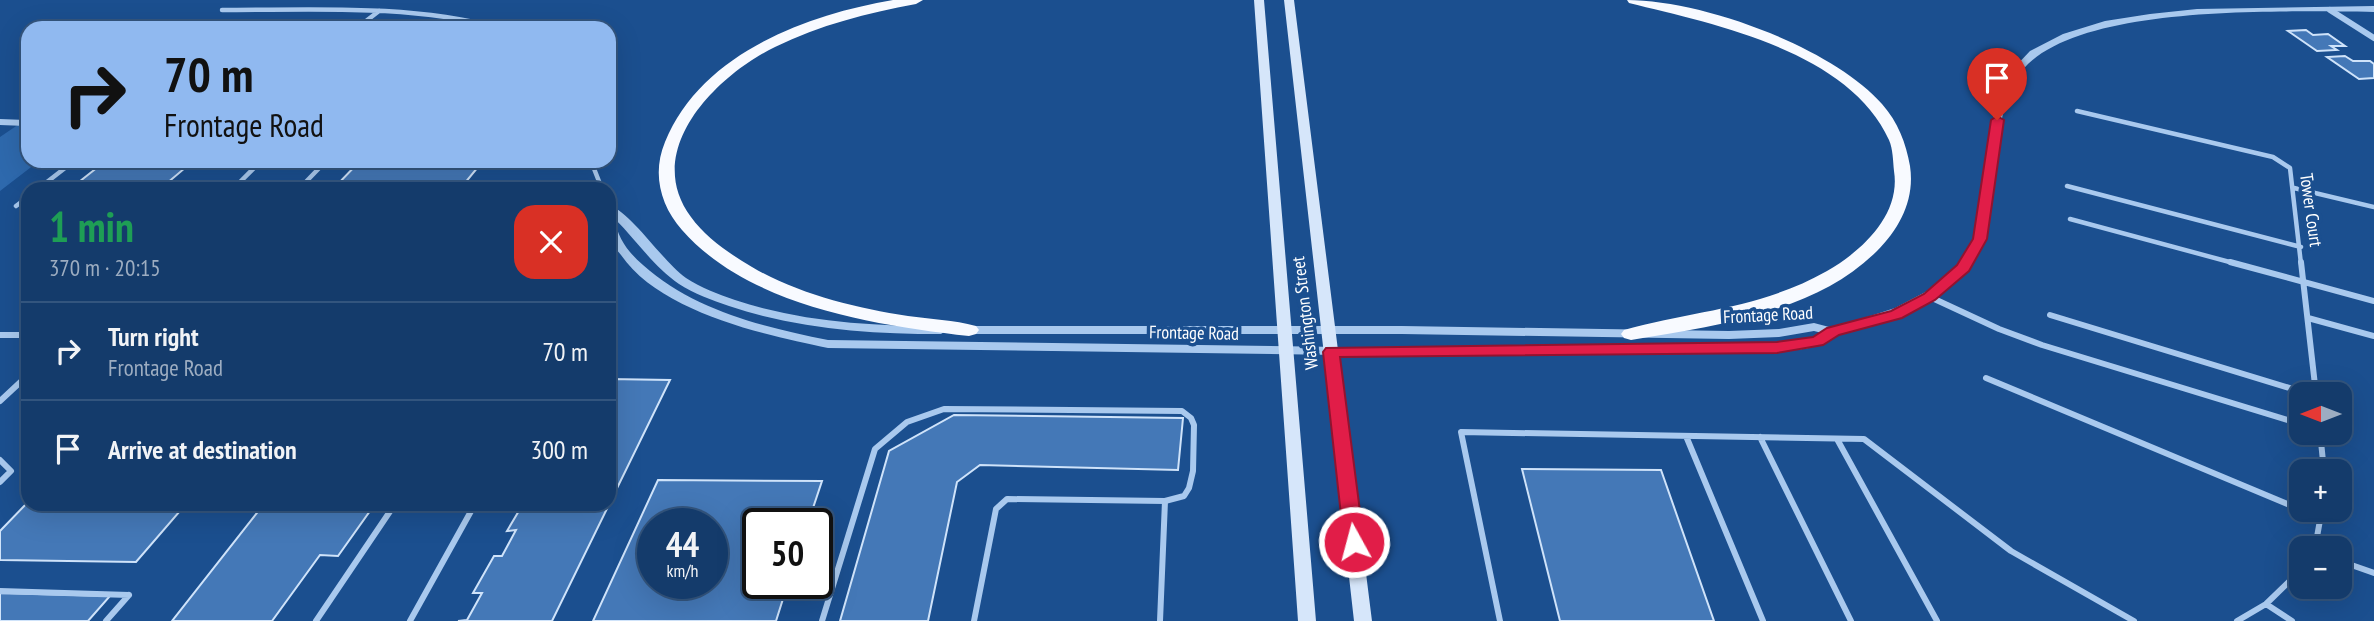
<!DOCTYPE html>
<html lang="en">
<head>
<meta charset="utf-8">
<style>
  body { margin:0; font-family:"PT Sans Narrow",sans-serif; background:#1d4271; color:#f1f3f6; height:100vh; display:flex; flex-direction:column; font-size:26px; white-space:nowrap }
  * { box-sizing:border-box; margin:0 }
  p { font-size:23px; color:#9dadc1 }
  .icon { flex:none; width:38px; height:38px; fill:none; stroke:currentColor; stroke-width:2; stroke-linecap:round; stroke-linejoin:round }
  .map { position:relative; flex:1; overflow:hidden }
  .side { position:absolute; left:21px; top:182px; width:595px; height:329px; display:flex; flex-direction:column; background:#143b6b; border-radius:21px; box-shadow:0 7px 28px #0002,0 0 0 2px #33557e }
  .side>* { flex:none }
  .top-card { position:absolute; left:21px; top:21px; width:595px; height:147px; border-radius:21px; box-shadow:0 7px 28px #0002,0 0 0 2px #33557e; background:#90b9f0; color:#111; overflow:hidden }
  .needle { width:46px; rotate:270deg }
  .buttons { position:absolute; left:2289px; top:382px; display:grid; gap:14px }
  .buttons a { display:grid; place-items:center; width:63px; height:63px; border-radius:14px; background:#143b6b; box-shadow:0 7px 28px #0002,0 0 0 2px #33557e; font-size:35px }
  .speed { position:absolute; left:637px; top:508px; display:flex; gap:14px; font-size:35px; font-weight:700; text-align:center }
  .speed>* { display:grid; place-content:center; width:91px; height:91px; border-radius:50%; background:#143b6b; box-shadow:0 7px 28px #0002,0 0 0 2px #33557e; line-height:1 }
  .speed small { font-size:18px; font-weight:400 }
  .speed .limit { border:4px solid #111; border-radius:10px; background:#fff; color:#111 }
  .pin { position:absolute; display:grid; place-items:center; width:60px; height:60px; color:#fff; margin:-72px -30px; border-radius:50% 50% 50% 0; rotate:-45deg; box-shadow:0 0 7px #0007 }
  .pin .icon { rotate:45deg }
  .me { position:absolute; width:77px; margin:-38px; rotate:353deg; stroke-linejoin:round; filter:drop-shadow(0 0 5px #0008) }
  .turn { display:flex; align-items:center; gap:24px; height:147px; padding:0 28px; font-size:32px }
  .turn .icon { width:91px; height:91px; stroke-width:2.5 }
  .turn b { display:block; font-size:49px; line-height:60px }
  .round { display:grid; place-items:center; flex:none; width:74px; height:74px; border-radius:21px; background:#1d4271 }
  .summary { display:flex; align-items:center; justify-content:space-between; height:119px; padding:0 28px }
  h1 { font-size:42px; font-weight:700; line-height:52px; color:#1e9e55 }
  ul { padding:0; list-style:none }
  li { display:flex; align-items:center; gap:21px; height:98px; padding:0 28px; border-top:2px solid #33557e }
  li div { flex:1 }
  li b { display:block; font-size:26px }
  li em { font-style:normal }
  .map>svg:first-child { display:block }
  .green { fill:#2e69ad }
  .building { fill:#4478b7; stroke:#cfe3fa; stroke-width:2; fill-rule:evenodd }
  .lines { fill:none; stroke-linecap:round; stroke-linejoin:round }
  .service-far1 { stroke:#a9c9ee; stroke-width:4.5 }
  .service { stroke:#a9c9ee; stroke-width:6 }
  .minor { stroke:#a9c9ee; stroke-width:6 }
  .tertiary { fill:#a9c9ee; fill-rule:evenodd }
  .secondary { fill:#d6e6fa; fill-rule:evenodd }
  .trunk { fill:#f8faff; fill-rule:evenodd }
  .route { fill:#e11d48; stroke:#92132f; stroke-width:2 }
  .labels { text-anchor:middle; stroke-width:7; stroke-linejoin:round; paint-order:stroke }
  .street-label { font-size:18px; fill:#fff; stroke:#1b4f8f }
</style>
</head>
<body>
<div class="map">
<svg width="2374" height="621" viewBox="0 0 2374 621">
  <rect width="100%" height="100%" fill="#1b4f8f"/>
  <!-- green -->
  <path class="green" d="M 28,118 L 28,161 L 39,161 L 0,191 L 0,137 Z"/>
  <!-- building -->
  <path class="building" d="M 2306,30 L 2313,35 L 2328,34 L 2345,46 L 2331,46 L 2337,50 L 2317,51 L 2288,31 Z
    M 2345,56 L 2353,61 L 2370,61 L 2374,64 L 2374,78 L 2359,79 L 2327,57 Z
    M 87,161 L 169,161 L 161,167 L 185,168 L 160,189 L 70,189 L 103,163 L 84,163 Z
    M 360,161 L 483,161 L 460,189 L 333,189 Z
    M 609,379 L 670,380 L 552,621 L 458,621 L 467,620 L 482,593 L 473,593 L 494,556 L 502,556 L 516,530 L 507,531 L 523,504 L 609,504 Z
    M 954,415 L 1183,418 L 1178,470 L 980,465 L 957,482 L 928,621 L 840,621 L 889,451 Z
    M 1522,469 L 1661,470 L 1714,621 L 1560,621 Z
    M 658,480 L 822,481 L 808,523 L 758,523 L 758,583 L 788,583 L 776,621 L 593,621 ZM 653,523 L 712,523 L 712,583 L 653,583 Z
    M 28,502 L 28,504 L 186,504 L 136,562 L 0,560 L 0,531 Z
    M 264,504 L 375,504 L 338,556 L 320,555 L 272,621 L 172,621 Z
    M 0,593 L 110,596 L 88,621 L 0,621 Z"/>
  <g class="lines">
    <!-- service-far1 -->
    <path class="service-far1" d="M 222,10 C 316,10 408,4 500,28
      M 357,28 L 379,11
      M 2077,111 L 2273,157 L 2290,168 L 2301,264
      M 207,161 L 233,161
      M 591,161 L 602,189
      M 2067,186 L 2301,247
      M 2294,188 L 2374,207
      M 38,189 L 74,161
      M 233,189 L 261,161
      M 299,189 L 326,161
      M 16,206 L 28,197
      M 2070,219 L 2237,264"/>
    <!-- service -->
    <path class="service" d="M 2230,262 L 2374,301
      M 2301,262 L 2316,394
      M 1930,297 L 1999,329 L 2042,345 L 2301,424
      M 2050,315 L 2309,394
      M 2308,318 L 2374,336
      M 0,335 L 28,335
      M 1986,378 L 2321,518
      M 0,401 L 28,375
      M 2320,432 L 2324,471
      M 1686,436 L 1763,621
      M 1760,437 L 1851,621
      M 1837,439 L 1937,621
      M 0,460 L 11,471 L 0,482
      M 2315,548 L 2322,509
      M 2340,561 L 2374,573
      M 0,591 L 129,595
      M 2266,604 L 2292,621
      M 106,621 L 129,595
      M 316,621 L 395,504
      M 410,621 L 475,504
      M 822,621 L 875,449 L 907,422 L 944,409 L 1182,411 L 1191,418 L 1194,425 L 1193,471 L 1189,488 L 1184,496 L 1165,501
      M 974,621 L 996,509 L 1007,499 L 1165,501 L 1160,621
      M 1500,621 L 1461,432 L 1864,439 L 2011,551 L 2134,621
      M 2237,621 L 2266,604 L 2301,570"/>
    <!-- minor -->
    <path class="minor" d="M 2330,10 L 2374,38
      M 0,122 L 26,123"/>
    <!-- tertiary -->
    <path class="tertiary" d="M 2374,6 L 2374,12 C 2292,12 2058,0 2015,81 C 1993,121 1997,186 1987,232 C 1968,296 1901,316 1844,333 C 1835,336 1828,342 1820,345 C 1806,350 1791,350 1777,352 L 1412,356 L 828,348 C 764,335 660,312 621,255 C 617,250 611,243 609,237 C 606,228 609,214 609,205 C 632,213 662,261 686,278 C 701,288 718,294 735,300 C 802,322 871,326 941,326 L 947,330 L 941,334 C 869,334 798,329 729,306 C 712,300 694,294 679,284 C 654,267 637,241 615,219 C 617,238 629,253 643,265 C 693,310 763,327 828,340 L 1412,348 L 1777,344 C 1793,342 1808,342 1822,333 L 1814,331 L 1779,337 L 1729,339 L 1402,334 L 963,334 L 957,330 L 963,326 L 1402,326 L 1729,331 L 1779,329 L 1814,323 L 1833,328 L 1895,308 L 1933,288 L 1949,275 L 1963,259 L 1976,232 L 1994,113 L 2005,81 L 2013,69 L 2030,51 L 2063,34 L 2105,21 L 2150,14 L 2197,9 Z"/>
    <!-- secondary -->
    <path class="secondary" d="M 1254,0 L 1264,0 L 1316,621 L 1298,621 Z
      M 1284,0 L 1294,0 L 1372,621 L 1354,621 Z"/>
    <!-- trunk -->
    <path class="trunk" d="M 893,0 L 923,0 L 916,4 C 867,13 820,25 775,47 C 717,75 641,150 691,217 C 706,238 730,254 752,267 C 798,294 855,308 908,316 C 930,319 954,320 976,326 L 979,330 L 976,334 L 969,336 C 874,325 749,306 682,230 C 660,205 652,173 665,142 C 701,54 805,15 893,0 Z
      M 1627,0 C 1702,0 1832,47 1882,104 C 1898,122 1906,143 1910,166 C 1915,199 1900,228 1877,251 C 1815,313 1713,326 1631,340 L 1624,338 L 1621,334 L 1624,330 C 1695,310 1760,309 1827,271 C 1862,251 1901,215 1894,171 C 1893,161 1893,149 1889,140 C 1849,51 1714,24 1629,3 Z"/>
  </g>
  <!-- route -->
  <path class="route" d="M 1997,116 L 2004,120 L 1987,239 L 1969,271 L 1935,300 L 1902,318 L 1839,335 L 1823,345 L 1777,353 L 1340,357 L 1364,542 L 1361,548 L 1354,550 L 1347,548 L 1344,542 L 1323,352 L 1326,348 L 1777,342 L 1813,337 L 1827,328 L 1891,311 L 1924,294 L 1957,265 L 1973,239 L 1991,120 Z"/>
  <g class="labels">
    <!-- street labels -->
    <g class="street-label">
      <text transform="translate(2311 210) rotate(82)" y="6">Tower Court</text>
      <text transform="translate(1305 313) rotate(-97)" y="6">Washington Street</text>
      <text transform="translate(1768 315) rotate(-3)" y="6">Frontage Road</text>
      <text transform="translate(1194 333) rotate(1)" y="6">Frontage Road</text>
    </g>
  </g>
</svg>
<div class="buttons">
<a><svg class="needle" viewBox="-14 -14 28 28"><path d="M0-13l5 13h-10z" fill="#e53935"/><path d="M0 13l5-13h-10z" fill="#9dadc1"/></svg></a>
<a>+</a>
<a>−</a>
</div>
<div class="speed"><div>44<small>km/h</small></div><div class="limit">50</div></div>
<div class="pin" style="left:1997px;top:120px;background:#d93025"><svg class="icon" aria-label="arrive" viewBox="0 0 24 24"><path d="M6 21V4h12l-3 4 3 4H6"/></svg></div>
<svg class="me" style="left:1354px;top:542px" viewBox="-20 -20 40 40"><circle r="17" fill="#e11d48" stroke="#fff" stroke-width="3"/><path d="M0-11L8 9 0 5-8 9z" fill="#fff"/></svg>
<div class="top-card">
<div class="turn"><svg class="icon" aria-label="right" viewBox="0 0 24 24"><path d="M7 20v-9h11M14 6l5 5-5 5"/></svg><div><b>70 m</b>Frontage Road</div></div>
</div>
<section class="side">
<div class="summary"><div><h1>1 min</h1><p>370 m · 20:15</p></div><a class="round" style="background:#d93025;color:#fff"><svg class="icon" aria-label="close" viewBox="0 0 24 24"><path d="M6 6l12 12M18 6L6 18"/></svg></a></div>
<ul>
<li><svg class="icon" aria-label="right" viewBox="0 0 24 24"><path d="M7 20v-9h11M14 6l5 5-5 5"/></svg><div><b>Turn right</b><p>Frontage Road</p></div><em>70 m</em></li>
<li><svg class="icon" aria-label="arrive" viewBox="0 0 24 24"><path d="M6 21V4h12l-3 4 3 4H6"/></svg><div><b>Arrive at destination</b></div><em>300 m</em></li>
</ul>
</section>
</div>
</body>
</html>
